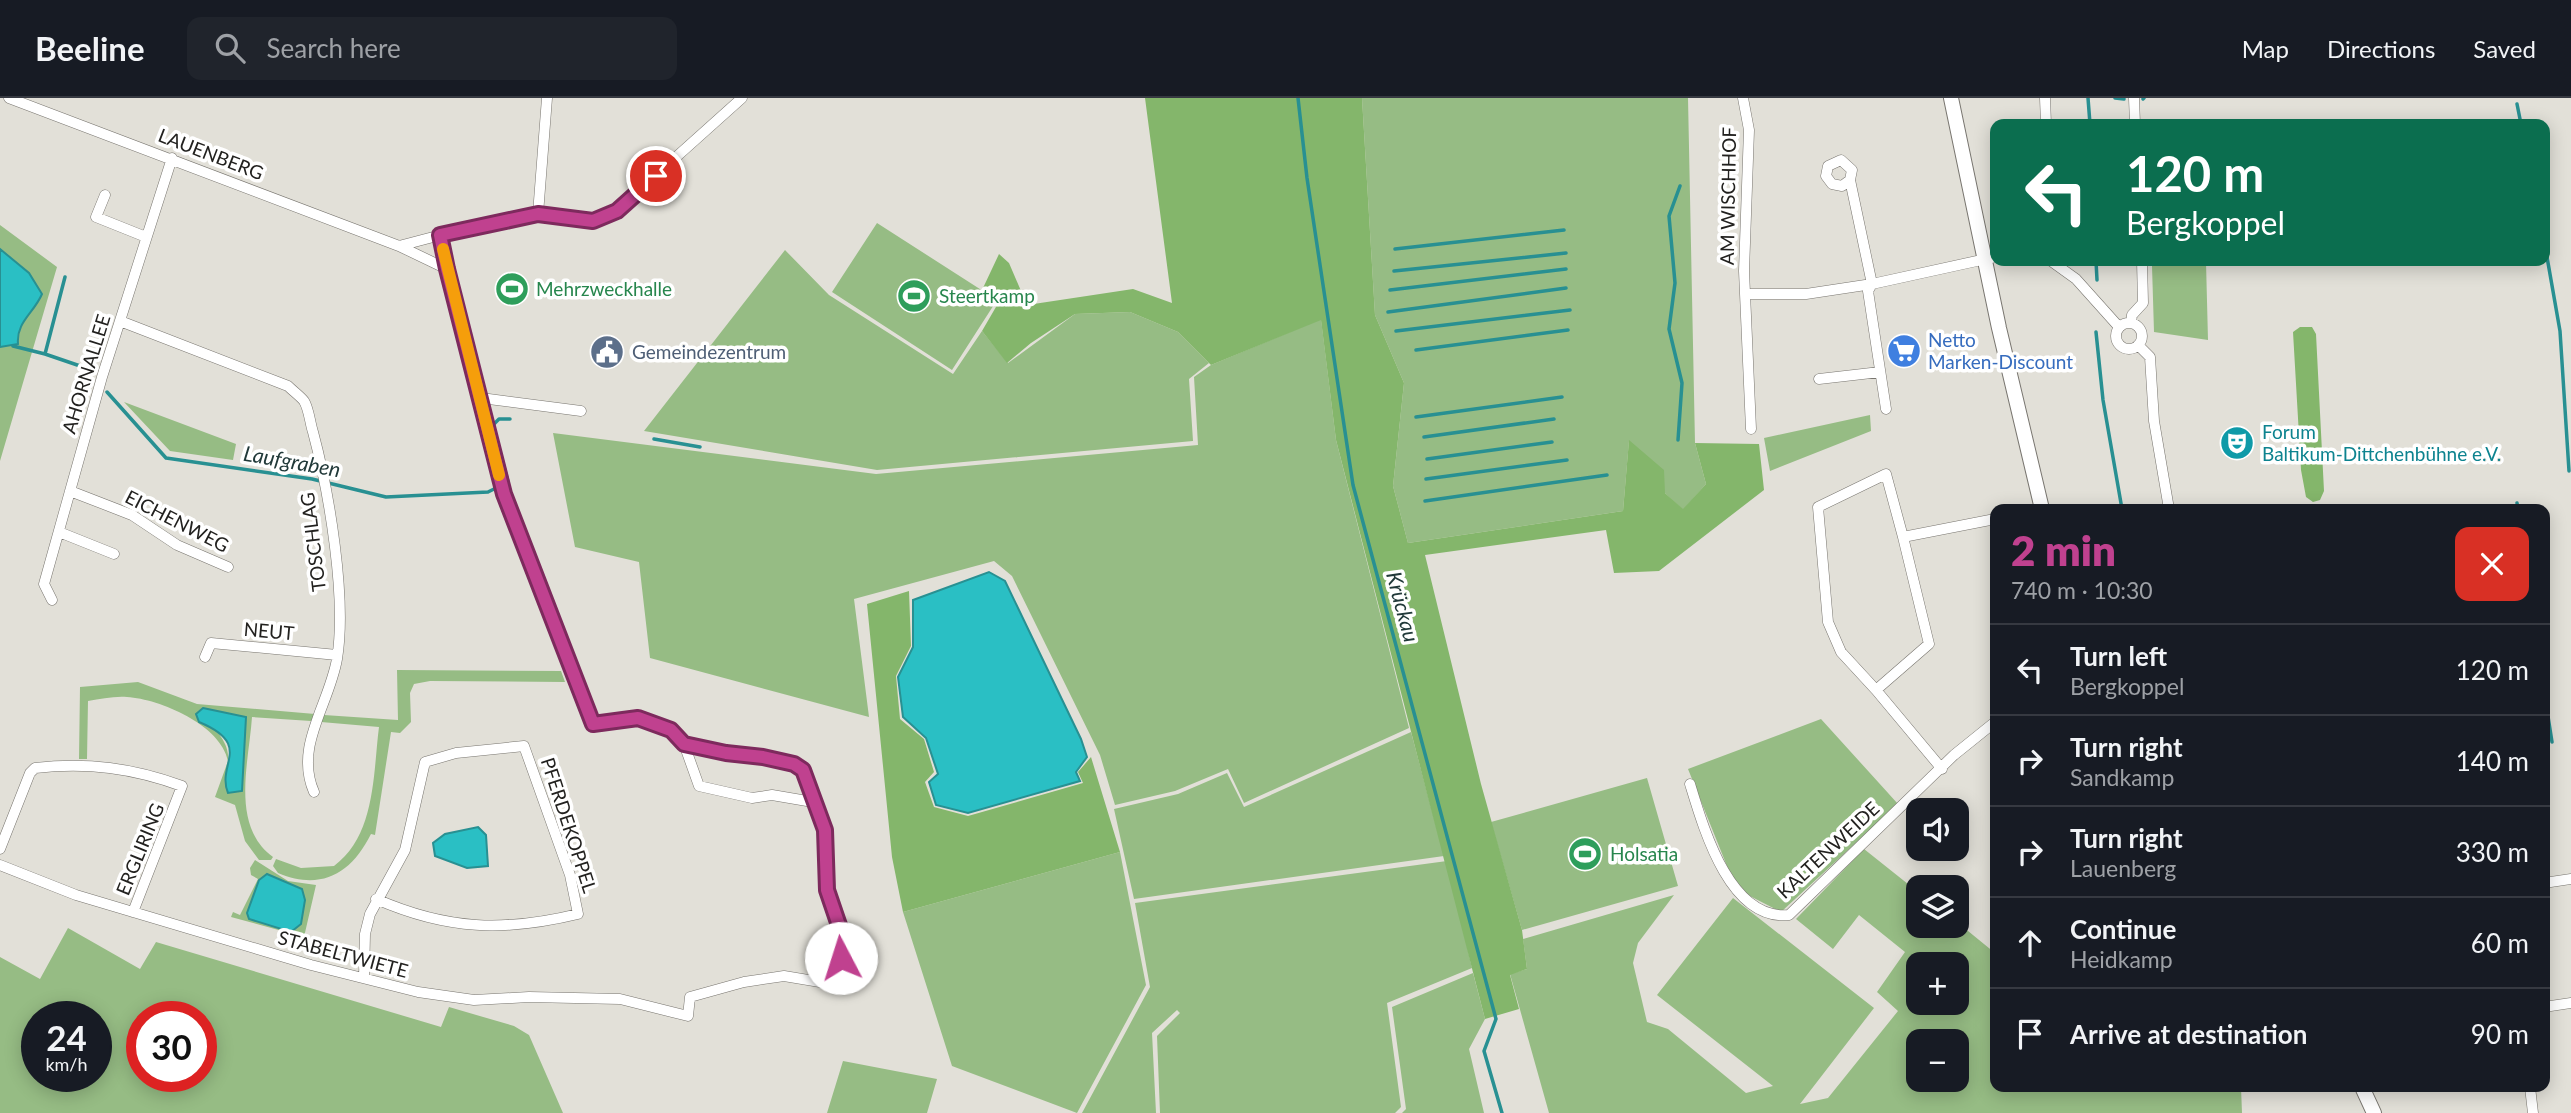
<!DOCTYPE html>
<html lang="en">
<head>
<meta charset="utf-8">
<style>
  body { margin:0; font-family:Lato,sans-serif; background:#20242c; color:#f1f3f6; height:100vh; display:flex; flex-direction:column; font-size:26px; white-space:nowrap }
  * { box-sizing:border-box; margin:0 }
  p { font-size:23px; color:#9ea1a6 }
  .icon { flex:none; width:38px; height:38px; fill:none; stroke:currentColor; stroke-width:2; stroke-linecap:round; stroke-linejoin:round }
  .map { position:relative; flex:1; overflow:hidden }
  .details { position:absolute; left:1990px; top:406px; width:560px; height:588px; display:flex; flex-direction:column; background:#171b24; border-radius:14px; box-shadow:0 4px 18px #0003 }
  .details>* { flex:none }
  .banner { position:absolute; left:1990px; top:21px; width:560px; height:147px; border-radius:14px; box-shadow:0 4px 18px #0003; background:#0b6e4f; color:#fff; overflow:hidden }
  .fabs { position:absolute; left:1906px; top:700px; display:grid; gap:14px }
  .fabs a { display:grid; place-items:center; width:63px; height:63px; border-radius:14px; background:#171b24; box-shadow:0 4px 18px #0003; font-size:35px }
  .speed { position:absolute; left:21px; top:903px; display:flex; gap:14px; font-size:35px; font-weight:700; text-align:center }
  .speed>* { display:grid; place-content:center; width:91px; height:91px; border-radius:50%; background:#171b24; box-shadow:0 4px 18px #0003; line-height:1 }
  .speed small { font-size:18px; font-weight:400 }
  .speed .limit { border:10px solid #d22; background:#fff; color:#111 }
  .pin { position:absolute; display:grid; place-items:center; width:60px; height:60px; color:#fff; margin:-30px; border:4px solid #fff; border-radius:50%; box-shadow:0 2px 7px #0007 }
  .me { position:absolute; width:77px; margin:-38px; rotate:355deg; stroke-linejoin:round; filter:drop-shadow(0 0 5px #0008) }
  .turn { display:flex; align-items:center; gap:24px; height:147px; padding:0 21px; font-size:32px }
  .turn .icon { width:91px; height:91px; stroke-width:2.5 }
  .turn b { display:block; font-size:49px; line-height:60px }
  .round { display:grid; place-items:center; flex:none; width:74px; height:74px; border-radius:14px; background:#20242c }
  .overview { display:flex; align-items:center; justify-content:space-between; height:119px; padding:0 21px }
  h1 { font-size:42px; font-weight:800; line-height:52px; color:#c0418f }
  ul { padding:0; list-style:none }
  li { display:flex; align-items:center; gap:21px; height:91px; padding:0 21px; border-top:2px solid #363941 }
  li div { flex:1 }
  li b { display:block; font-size:26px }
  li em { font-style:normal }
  header { display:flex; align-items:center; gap:42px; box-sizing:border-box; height:98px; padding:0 35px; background:#171b24; border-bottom:2px solid #363941 }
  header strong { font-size:33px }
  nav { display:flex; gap:38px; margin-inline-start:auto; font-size:24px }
  .search { width:490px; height:63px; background:#20242c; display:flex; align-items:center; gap:18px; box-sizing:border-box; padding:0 24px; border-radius:14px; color:#9ea1a6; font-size:26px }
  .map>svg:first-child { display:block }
  .green { fill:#96bc84; fill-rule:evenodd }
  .forest { fill:#84b66b }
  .water { fill:#2abfc4; stroke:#289092; stroke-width:2 }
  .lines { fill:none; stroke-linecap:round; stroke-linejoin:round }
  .stream { stroke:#289092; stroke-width:3.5 }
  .minor-casing { stroke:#78756f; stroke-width:11 }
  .secondary-casing { stroke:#78756f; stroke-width:16 }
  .minor { stroke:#fff; stroke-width:10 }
  .secondary { stroke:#fff; stroke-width:14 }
  .route-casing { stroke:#7d2a5d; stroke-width:18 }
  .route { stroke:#c0418f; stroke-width:12 }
  .slow { stroke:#f59e0b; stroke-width:12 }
  .labels { text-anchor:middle; stroke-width:7; stroke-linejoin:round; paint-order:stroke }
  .street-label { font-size:19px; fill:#22211f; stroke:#fff }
  .leisure-label { font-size:19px; fill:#27864d; stroke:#fff; text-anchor:start }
  .shop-label { font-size:19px; fill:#366cbe; stroke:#fff; text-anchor:start }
  .service-label { font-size:19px; fill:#4e5e75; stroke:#fff; text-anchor:start }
  .culture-label { font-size:19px; fill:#0d838f; stroke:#fff; text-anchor:start }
  .water-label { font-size:21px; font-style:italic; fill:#213939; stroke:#fff }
</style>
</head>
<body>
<header>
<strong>Beeline</strong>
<div class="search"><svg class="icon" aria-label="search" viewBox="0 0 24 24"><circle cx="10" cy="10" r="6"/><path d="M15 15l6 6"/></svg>Search here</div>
<nav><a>Map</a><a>Directions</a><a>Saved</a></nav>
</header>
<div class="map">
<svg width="2571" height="1015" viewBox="0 0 2571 1015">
  <rect width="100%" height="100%" fill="#e2e0d8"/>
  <!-- green -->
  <path class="green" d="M 1362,0 L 1688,0 L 1695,345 L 1706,386 L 1683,412 L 1665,395 L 1629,343 L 1623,413 L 1408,445 L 1393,388 L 1404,285 L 1375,217 Z
    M 877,125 L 997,202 L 952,272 L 832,194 Z
    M 0,127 L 57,169 L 0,363 Z
    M 785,152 L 829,197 L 953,276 L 982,233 L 1008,265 L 1075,216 L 1130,214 L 1178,234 L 1209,265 L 1189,281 L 1193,343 L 877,372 L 644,333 Z
    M 2206,164 L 2208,242 L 2154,234 L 2152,168 Z
    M 1321,221 L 1336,342 L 1409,630 L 1244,705 L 1228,671 L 1175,693 L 1115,707 L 1100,657 L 1012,478 L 994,463 L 854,501 L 869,619 L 650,560 L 639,464 L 575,449 L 553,335 L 876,376 L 1198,347 L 1194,279 L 1211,267 Z
    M 124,304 L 236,346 L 233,362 L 170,353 Z
    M 1870,317 L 1871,333 L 1770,373 L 1764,340 Z
    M 397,572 L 561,573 L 565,584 L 430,583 L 414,586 L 410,595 L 411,624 L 400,635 L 391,634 L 375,737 L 371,736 C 351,776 321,793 278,775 L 273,768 L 276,761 L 301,770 L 334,768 C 376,737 373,675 379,629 L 321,624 L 324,617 L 398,622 Z
    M 138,584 L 197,606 L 315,616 L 311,623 L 252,619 C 249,664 230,728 273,759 L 271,762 L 259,762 L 245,743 L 235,707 L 215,699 L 228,663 C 221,627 160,601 127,599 C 114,598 101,601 88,603 L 87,661 L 79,661 L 80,589 ZM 203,610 L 223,614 L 242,693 L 225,687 C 235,643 222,646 203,610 Z
    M 1821,621 L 1898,706 L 1781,814 L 1746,796 L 1731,778 L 1688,671 Z
    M 1411,634 L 1444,758 L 1134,801 L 1114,711 L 1178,696 L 1227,675 L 1244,709 Z
    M 1647,680 L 1678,788 L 1522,832 L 1491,724 Z
    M 1864,751 L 1918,794 L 1918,828 L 1956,828 L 1957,824 L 1995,855 L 1995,989 L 2241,989 L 2242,1015 L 1549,1015 L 1510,876 L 1527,871 L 1523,841 L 1674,797 L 1638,845 L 1633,865 L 1647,924 L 1668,931 L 1746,995 L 1773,988 L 1657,897 L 1733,800 L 1874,910 L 1800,1006 L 1828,1000 L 1898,913 L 1877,894 L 1905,854 L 1859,817 L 1833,851 L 1796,821 ZM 1918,866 L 1956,866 L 1956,905 L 1918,905 ZM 1918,943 L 1956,943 L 1956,982 L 1918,982 Z
    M 1120,754 L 1146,887 L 1077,1015 L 952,968 L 903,814 Z
    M 255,762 L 288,783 L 316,787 L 304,839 L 231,819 L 233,814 L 240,817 L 258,781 L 251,777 L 250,770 Z
    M 1447,763 L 1472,870 L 1387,905 L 1401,1009 L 1395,1015 L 1160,1015 L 1157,938 L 1180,915 L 1177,912 L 1152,935 L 1156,1015 L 1082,1015 L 1150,889 L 1135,805 Z
    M 68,830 L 140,871 L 156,844 L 441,929 L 449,909 L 514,928 L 529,937 L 563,1015 L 0,1015 L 0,859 L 40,881 ZM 37,919 L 96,919 L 96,978 L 37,978 ZM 142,919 L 201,919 L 201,978 L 142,978 Z
    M 1473,875 L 1485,921 L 1469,951 L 1484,1015 L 1402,1015 L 1406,1011 L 1392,909 Z
    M 843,963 L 937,981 L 927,1015 L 827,1015 Z"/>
  <!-- forest -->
  <path class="forest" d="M 1145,0 L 1362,0 L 1375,217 L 1404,285 L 1393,388 L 1408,445 L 1623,413 L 1629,342 L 1664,372 L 1665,395 L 1683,411 L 1706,386 L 1695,345 L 1759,346 L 1764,392 L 1659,473 L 1614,475 L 1606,432 L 1425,457 L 1481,686 L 1522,832 L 1527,871 L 1510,877 L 1519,911 L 1485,921 L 1336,342 L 1321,222 L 1211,267 L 1178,234 L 1130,214 L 1075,216 L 1031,245 L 1007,265 L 982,233 L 1000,202 L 983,190 L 999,156 L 1009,165 L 1027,207 L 1133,191 L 1172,205 Z
    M 2300,229 L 2312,229 L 2316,236 L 2324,393 L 2320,402 L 2313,404 L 2306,399 L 2301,372 L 2293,234 Z
    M 909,493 L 911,548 L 896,578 L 900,621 L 924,641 L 934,674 L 925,684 L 934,709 L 968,718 L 1083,685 L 1078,674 L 1091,659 L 1120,754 L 903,814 L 892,759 L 867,506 Z"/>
  <!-- water -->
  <path class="water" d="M 0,151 L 29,175 L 42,196 C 34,215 16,224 18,246 L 0,249 Z
    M 989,474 L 1005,483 L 1081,641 L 1087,659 L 1076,674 L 1080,683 L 968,715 L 936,707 L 929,684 L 938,676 L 926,640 L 903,619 L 898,579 L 913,549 L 913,502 Z
    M 203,610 L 246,619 L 242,693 L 228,695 C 216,666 254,647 199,624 L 196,616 Z
    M 478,729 L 486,737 L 488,768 L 467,770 L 435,758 L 433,745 L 445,736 Z
    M 267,776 L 302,791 L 305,802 L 301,826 L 291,834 L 249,821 L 247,815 L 259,782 Z"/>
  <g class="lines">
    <!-- stream -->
    <path class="stream" d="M 1298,0 L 1307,80 L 1353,387 L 1496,921 L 1484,953 L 1502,1015
      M 2088,0 L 2090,26
      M 2115,0 L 2124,1
      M 2143,1 L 2144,0
      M 2517,6 L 2521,26
      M 2544,142 L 2560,233 L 2569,373
      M 1395,151 L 1564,132
      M 2096,163 L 2097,182
      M 1394,173 L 1566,155
      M 65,179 L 45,256 L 89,271
      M 1390,192 L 1566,171
      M 1388,214 L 1566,190
      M 1396,233 L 1570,212
      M 2096,234 L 2103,302 L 2122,411
      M 13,248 L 45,256
      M 1416,252 L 1568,232
      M 107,294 L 166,360 L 173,361 L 312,381 L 386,399 L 488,394 L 498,389
      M 1416,319 L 1562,299
      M 1424,339 L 1554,321
      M 654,341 L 700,349
      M 1678,342 L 1682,285 L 1669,231 L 1675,185 L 1669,118 L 1680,88
      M 1427,361 L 1552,344
      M 1426,381 L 1567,362
      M 504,386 L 508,384 L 493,327 L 499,321 L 510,321
      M 1425,403 L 1607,377
      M 2517,405 L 2518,411
      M 2544,593 L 2552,644"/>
    <!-- minor casing -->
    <g class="minor-casing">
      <path id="minor" d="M 9,0 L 399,148 L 447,171
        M 1743,0 L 1749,32 L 1744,173 L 1751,331
        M 2045,0 L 2046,26
        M 2134,0 L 2135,26
        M 1850,82 L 1842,88 L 1832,86 L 1826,78 L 1828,68 L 1841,62 L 1852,72 L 1850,82 L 1872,186 L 1995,159
        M 105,97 L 96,119 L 146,139
        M 538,116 L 547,0
        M 399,148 L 475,128 L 538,116 L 593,123 L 617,112 L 742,0
        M 2051,163 L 2076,181 L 2119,229
        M 1747,196 L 1806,196 L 1872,186 L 1868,193 L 1886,311
        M 120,223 L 288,288 C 293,293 300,298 304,303 C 309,311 310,325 313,334 C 329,394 347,500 337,561 C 329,607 294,648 314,694
        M2116 238a13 13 0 1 1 26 0a13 13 0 1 1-26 0Z
        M 2131,225 L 2132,217 L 2143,205 L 2142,163
        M 2138,247 L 2150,259 L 2154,323 L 2169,411
        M 1819,281 L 1880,274
        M 481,300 L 581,313
        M 70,393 L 132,417 L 177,447 L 228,469
        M 59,434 L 114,456
        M 52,502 L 44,486 L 102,279 L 172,60
        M 205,559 L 211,545 L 337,557
        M 1876,592 L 1841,554 L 1828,524 L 1818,409 L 1886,376 L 1903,439
        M 684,646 L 699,688 L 752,700 L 772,697 L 813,704
        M 1942,671 L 1876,592 L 1929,546 L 1903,439 L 1995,421
        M 1690,686 C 1704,732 1730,823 1789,817 L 1954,657 L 1995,624
        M 0,751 L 30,675 L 35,670 C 87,664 133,670 182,688 L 133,814
        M 0,767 L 76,797 L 311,867 L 418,894 L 474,902 L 529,899 L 620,901 L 688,918 L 690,899 L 744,884 L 784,878 L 832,886 L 839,877 L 844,842 L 827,792 L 825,732 L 803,672 L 794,666 L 763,659 L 726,655 L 684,646 L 671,632 L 638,620 L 593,627 L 504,396 L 440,137
        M 2544,785 L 2571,781
        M 364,880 L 365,836 L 370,816 L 405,752 L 425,664 L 456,655 L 524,648 L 570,777 L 578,816 C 504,834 447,832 376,801
        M 2544,909 L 2571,905
        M 2530,989 L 2533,1015"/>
    </g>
    <!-- secondary casing -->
    <g class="secondary-casing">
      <path id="secondary" d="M 1951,0 L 1999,230 L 2042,411
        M 2362,989 L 2374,1015"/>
    </g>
    <!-- minor -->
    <use href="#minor" class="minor"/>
    <!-- secondary -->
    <use href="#secondary" class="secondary"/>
  </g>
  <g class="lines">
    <!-- route casing -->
    <g class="route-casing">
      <path id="route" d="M 656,78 L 617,113 L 593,123 L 538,116 L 440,137 L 447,171 L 504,396 L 593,626 L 638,620 L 671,632 L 684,646 L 726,655 L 763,659 L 794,666 L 803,672 L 825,732 L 827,792 L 844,842 L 841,860"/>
    </g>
    <!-- route -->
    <use href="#route" class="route"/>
    <!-- slow -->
    <path class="slow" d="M 443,151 L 499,377"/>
  </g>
  <!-- icons -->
  <defs>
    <g id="stadium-disc" transform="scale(1.75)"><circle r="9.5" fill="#2e9e5b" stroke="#fff"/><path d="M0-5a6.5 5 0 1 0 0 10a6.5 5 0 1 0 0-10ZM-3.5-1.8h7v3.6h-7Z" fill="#fff"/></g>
    <g id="supermarket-disc" transform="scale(1.75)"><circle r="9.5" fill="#3f7fe0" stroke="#fff"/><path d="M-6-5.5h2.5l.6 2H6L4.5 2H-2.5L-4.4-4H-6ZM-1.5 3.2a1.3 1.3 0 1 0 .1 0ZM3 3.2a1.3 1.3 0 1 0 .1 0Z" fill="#fff"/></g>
    <g id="civic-disc" transform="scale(1.75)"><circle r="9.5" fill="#5c6f8a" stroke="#fff"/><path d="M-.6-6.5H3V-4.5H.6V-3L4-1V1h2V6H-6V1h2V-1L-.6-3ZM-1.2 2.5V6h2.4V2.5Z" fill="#fff"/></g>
    <g id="theatre-disc" transform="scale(1.75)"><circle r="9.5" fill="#0f9aa8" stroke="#fff"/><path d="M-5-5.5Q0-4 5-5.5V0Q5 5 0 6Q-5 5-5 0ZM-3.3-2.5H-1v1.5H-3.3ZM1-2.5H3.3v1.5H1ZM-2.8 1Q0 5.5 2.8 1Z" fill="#fff"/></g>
  </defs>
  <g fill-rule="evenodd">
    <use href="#stadium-disc" x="512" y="191"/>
    <use href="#stadium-disc" x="914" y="198"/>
    <use href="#supermarket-disc" x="1904" y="253"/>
    <use href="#civic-disc" x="607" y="254"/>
    <use href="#theatre-disc" x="2237" y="345"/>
    <use href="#stadium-disc" x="1585" y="756"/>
  </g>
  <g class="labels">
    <!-- street labels -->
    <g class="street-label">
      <text transform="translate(211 56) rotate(21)" y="7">LAUENBERG</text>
      <text transform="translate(1728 98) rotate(-89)" y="7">AM WISCHHOF</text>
      <text transform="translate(86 276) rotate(-73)" y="7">AHORNALLEE</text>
      <text transform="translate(177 423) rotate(27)" y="7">EICHENWEG</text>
      <text transform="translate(313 444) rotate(-97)" y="7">TOSCHLAG</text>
      <text transform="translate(269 533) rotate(5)" y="7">NEUT</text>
      <text transform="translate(569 727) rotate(72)" y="7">PFERDEKOPPEL</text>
      <text transform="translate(140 751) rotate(-68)" y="7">ERGLIRING</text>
      <text transform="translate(1828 752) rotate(-43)" y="7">KALTENWEIDE</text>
      <text transform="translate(343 856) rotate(15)" y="7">STABELTWIETE</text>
    </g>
    <!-- leisure labels -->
    <g class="leisure-label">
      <text x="536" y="198">Mehrzweckhalle</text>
      <text x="939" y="205">Steertkamp</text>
      <text x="1610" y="763">Holsatia</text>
    </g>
    <!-- shop labels -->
    <g class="shop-label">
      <text x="1928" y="249">Netto<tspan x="1928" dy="22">Marken-Discount</tspan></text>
    </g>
    <!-- service labels -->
    <g class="service-label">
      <text x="632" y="261">Gemeindezentrum</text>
    </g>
    <!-- culture labels -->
    <g class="culture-label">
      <text x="2262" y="341">Forum<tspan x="2262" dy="22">Baltikum-Dittchenbühne e.V.</tspan></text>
    </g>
    <!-- water labels -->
    <g class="water-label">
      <text transform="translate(292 364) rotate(10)" y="7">Laufgraben</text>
      <text transform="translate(1402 509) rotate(75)" y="7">Krückau</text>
    </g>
  </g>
</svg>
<div class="fabs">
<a><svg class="icon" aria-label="sound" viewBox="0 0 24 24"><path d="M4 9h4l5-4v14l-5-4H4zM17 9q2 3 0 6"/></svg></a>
<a><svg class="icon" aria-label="layers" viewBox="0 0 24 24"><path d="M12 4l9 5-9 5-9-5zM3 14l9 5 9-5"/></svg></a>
<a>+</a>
<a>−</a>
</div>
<div class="speed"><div>24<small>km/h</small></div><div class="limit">30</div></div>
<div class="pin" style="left:656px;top:78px;background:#d93025"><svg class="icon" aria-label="arrive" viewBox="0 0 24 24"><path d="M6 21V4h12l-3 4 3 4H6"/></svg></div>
<svg class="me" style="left:841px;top:860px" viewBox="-20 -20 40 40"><circle r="19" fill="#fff"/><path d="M0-13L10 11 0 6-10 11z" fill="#c0418f"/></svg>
<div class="banner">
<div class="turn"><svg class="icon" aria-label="left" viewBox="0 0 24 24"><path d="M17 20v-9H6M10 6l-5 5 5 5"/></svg><div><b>120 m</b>Bergkoppel</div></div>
</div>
<section class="details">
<div class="overview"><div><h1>2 min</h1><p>740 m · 10:30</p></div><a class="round" style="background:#d93025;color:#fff"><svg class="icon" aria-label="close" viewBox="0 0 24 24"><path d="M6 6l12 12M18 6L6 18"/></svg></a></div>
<ul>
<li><svg class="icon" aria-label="left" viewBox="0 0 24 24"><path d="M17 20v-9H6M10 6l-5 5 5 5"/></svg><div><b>Turn left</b><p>Bergkoppel</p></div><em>120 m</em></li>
<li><svg class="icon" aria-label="right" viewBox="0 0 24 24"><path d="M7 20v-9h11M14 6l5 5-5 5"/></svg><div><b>Turn right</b><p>Sandkamp</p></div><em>140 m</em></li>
<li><svg class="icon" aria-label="right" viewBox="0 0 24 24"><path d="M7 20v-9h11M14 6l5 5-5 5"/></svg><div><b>Turn right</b><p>Lauenberg</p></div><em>330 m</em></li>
<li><svg class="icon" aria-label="ahead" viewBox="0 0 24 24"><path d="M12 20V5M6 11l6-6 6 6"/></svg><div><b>Continue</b><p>Heidkamp</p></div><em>60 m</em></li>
<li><svg class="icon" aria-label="arrive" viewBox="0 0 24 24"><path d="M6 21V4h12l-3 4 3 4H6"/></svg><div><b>Arrive at destination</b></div><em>90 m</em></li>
</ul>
</section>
</div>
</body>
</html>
